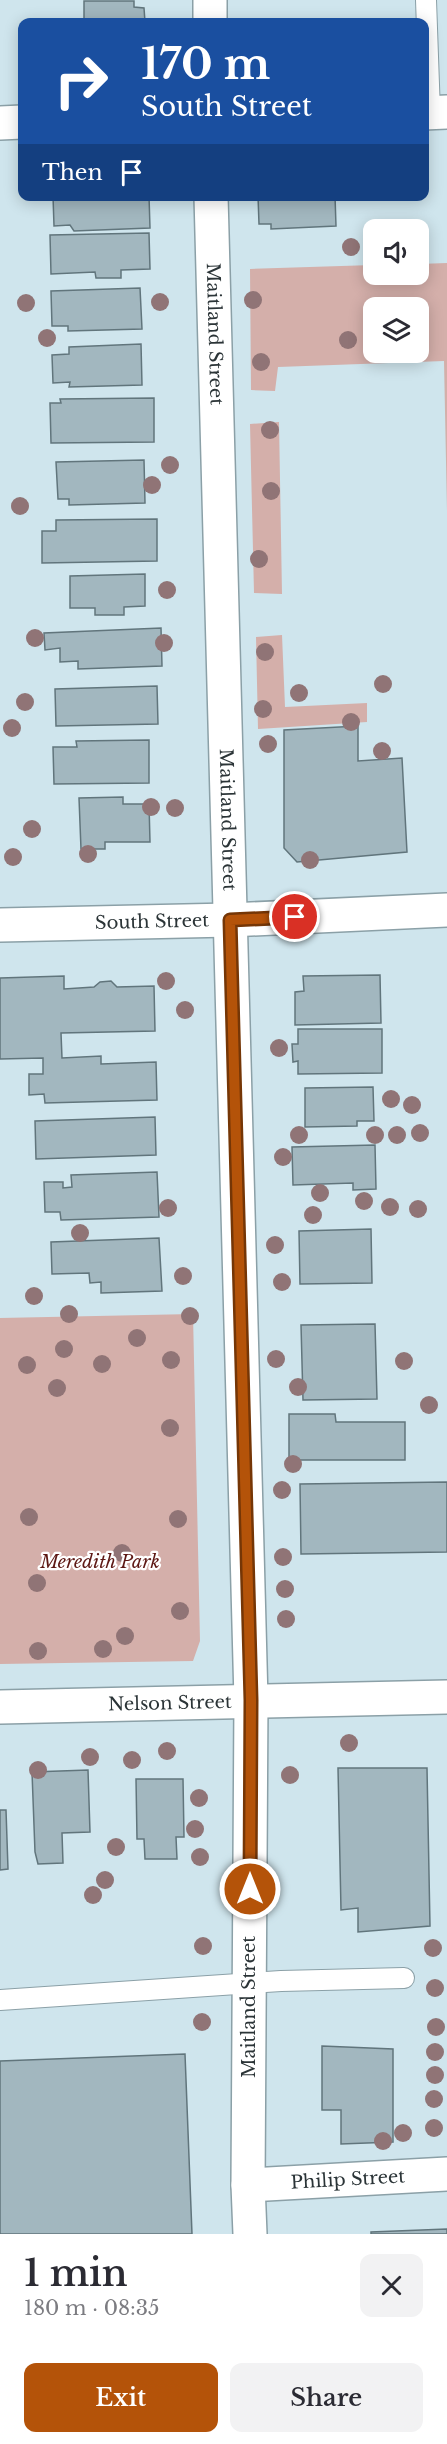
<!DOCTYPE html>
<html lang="en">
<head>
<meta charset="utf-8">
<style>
  body { margin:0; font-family:"Libre Baskerville",serif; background:#f2f2f3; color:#2b2b33; height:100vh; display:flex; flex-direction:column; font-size:22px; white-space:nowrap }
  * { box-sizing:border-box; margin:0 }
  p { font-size:20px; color:#7c7c81 }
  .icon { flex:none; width:33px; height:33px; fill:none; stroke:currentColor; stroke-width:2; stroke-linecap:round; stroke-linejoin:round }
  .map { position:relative; height:2234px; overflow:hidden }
  .panel { display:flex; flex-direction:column; background:#fff; flex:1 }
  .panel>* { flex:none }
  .hud { position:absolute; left:18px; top:18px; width:411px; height:183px; border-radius:12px; box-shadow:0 3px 15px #0003; background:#1a4fa0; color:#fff; overflow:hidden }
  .controls { position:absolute; left:363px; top:219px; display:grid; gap:12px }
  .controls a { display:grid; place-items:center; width:66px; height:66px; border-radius:12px; background:#fff; box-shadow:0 3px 15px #0003; font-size:30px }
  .pin { position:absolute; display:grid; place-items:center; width:51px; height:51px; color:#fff; margin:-26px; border:3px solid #fff; border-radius:50%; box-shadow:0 2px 6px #0007 }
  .me { position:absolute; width:66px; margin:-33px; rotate:0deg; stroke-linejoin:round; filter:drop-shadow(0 0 4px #0008) }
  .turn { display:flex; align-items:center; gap:21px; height:126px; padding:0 24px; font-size:27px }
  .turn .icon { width:78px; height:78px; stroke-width:2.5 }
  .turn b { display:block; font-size:42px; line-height:51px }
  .then { display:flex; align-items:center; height:57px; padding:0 24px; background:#0003; gap:12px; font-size:22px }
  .round { display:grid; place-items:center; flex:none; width:63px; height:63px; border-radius:12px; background:#f2f2f3 }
  .overview { display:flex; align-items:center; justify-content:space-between; height:102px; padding:0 24px }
  h1 { font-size:36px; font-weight:600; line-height:45px }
  .button { display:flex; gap:12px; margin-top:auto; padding:12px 24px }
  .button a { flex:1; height:69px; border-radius:12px; background:#b45309; color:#fff; font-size:24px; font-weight:600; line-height:69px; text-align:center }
  .button a+a { background:#f2f2f3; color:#2b2b33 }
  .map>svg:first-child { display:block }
  .green { fill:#d4afaa; fill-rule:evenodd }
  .building { fill:#a2b7bf; stroke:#61757c; stroke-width:1.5 }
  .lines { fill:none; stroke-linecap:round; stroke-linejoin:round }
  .lane-casing { stroke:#8ba0a7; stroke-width:22 }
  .street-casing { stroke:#8ba0a7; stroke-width:36 }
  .secondary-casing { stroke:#8ba0a7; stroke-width:36 }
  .lane { stroke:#fff; stroke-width:20 }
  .street { stroke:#fff; stroke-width:33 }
  .secondary { stroke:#fff; stroke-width:33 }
  .tree { fill:#907476 }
  .route-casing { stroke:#753606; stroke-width:15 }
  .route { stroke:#b45309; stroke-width:10 }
  .labels { text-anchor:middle; stroke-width:4.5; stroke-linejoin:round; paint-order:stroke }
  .street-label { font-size:18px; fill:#2b3437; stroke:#fff }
  .park-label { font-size:18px; font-style:italic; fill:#5d1814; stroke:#fff }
</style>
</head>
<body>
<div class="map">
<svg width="447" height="2234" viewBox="0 0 447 2234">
  <rect width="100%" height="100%" fill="#cfe5ed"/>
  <!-- green -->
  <path class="green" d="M 447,263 L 447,511 L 444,361 L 278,367 L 275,391 L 251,390 L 250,269 L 373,265 L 374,274 L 418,274 L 419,264 ZM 374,308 L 418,308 L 418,352 L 374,352 Z
    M 279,422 L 282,594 L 254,593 L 250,424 Z
    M 282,635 L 285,707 L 367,703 L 367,722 L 258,729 L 256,637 Z
    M 193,1314 L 200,1641 L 193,1661 L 0,1664 L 0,1318 Z"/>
  <!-- building -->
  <path class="building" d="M 84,1 L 134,1 L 134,7 L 144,8 L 145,22 L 63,22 L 63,19 L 84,19 Z
    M 53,196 L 149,196 L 150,228 L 74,231 L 70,225 L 54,226 Z
    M 258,196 L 335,196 L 336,226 L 271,229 L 271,224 L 259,224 Z
    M 149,233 L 150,269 L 121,270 L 121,278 L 96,278 L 95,272 L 51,274 L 50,235 Z
    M 140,288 L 142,329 L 68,331 L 68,326 L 52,326 L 51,291 Z
    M 141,344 L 142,385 L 69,387 L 70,382 L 53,383 L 52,355 L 69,354 L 69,347 Z
    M 154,398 L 154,442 L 51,443 L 50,403 L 61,403 L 60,399 Z
    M 144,460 L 145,503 L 69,505 L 69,499 L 58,499 L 56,462 Z
    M 157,519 L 157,561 L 42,563 L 42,531 L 56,531 L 56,520 Z
    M 145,574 L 145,606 L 124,607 L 124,615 L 95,615 L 95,608 L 70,608 L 70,576 Z
    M 161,628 L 162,666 L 78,669 L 78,661 L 60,662 L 60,648 L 45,650 L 44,633 Z
    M 157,686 L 158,724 L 56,726 L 55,689 Z
    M 358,726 L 358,761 L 402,758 L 407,852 L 297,862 L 284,848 L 284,730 Z
    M 149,740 L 149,783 L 54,784 L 53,747 L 77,747 L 76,741 Z
    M 123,797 L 123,804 L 149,804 L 150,842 L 105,842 L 105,849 L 81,849 L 79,798 Z
    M 380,975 L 381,1023 L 295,1025 L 295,992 L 304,991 L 303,976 Z
    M 64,976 L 64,989 L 94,987 L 100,982 L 111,981 L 117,987 L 154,986 L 155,1031 L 61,1033 L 62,1058 L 101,1056 L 101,1064 L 156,1062 L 157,1100 L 45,1103 L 44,1094 L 29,1095 L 29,1074 L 43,1074 L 43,1058 L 0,1059 L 0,978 Z
    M 298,1029 L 382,1029 L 382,1073 L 298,1074 L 298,1061 L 293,1062 L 292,1044 L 298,1044 Z
    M 373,1087 L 374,1121 L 357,1121 L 357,1126 L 305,1127 L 305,1088 Z
    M 155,1117 L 156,1155 L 36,1159 L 35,1121 Z
    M 375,1145 L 376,1189 L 353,1190 L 353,1183 L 293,1185 L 292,1147 Z
    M 157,1172 L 159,1217 L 61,1220 L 60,1212 L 45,1212 L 44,1182 L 63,1182 L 63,1188 L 72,1187 L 71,1175 Z
    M 371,1229 L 372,1283 L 300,1284 L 299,1231 Z
    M 159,1238 L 162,1291 L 101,1293 L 101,1282 L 90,1283 L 89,1273 L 52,1274 L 51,1242 Z
    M 375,1324 L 377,1399 L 303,1400 L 301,1325 Z
    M 289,1414 L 335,1414 L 336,1422 L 405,1422 L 405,1460 L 289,1460 Z
    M 447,1482 L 447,1552 L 301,1554 L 300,1484 Z
    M 338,1768 L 427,1768 L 430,1926 L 358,1932 L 358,1908 L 341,1910 Z
    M 88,1770 L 90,1832 L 62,1833 L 63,1863 L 38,1864 L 35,1852 L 32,1772 Z
    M 136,1779 L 183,1779 L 184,1837 L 176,1837 L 177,1859 L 145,1859 L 144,1839 L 137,1839 Z
    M 0,1810 L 6,1810 L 8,1869 L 0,1870 Z
    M 322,2046 L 393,2049 L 393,2142 L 341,2144 L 341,2110 L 322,2110 Z
    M 185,2054 L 192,2234 L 0,2234 L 0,2061 Z
    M 447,2229 L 447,2234 L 371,2234 L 371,2232 Z"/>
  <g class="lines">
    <!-- lane casing -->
    <g class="lane-casing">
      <path id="lane" d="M 426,0 L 430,113
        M 0,2000 L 281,1981 L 404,1978"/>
    </g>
    <!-- street casing -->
    <g class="street-casing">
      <g id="street">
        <path d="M 210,22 L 210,0"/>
        <path d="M 424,113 L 447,112"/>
        <path d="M 0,123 L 22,122"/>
        <path id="s1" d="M 211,196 L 251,1700 L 248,2185 L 250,2234"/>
        <path id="s2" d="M 0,1707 L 447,1697"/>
        <path id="s3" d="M 248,2185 L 447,2174"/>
      </g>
    </g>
    <!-- secondary casing -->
    <g class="secondary-casing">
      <g id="secondary">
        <path id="s4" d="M 0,925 L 230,920 L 447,910"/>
      </g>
    </g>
    <!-- lane -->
    <use href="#lane" class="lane"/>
    <!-- street -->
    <use href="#street" class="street"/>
    <!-- secondary -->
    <use href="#secondary" class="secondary"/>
  </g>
  <!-- trees -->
  <g class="tree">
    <circle cx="351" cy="247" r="9"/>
    <circle cx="253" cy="300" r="9"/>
    <circle cx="160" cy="302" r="9"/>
    <circle cx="26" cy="303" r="9"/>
    <circle cx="47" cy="338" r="9"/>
    <circle cx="348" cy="340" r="9"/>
    <circle cx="261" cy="362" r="9"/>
    <circle cx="270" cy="430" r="9"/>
    <circle cx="170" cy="465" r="9"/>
    <circle cx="152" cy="485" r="9"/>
    <circle cx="271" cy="491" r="9"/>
    <circle cx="20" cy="506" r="9"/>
    <circle cx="259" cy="559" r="9"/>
    <circle cx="167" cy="590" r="9"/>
    <circle cx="35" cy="638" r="9"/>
    <circle cx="164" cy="643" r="9"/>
    <circle cx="265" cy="652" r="9"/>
    <circle cx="383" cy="684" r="9"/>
    <circle cx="299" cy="693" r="9"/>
    <circle cx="25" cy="702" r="9"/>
    <circle cx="263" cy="709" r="9"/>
    <circle cx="351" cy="722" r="9"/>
    <circle cx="12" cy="728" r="9"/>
    <circle cx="268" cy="744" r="9"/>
    <circle cx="382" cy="751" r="9"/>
    <circle cx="151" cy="807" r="9"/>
    <circle cx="175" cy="808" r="9"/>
    <circle cx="32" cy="829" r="9"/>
    <circle cx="88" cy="854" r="9"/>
    <circle cx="13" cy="857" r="9"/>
    <circle cx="310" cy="860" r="9"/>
    <circle cx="166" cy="981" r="9"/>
    <circle cx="185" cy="1010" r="9"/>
    <circle cx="279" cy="1048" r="9"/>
    <circle cx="391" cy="1099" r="9"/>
    <circle cx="412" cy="1105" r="9"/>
    <circle cx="420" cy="1133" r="9"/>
    <circle cx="299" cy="1135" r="9"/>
    <circle cx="375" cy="1135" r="9"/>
    <circle cx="397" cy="1135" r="9"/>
    <circle cx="283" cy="1157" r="9"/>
    <circle cx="320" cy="1193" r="9"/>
    <circle cx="364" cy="1201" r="9"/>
    <circle cx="390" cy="1207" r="9"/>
    <circle cx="168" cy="1208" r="9"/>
    <circle cx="418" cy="1209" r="9"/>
    <circle cx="313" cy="1215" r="9"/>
    <circle cx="80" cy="1233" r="9"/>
    <circle cx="275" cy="1245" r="9"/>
    <circle cx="183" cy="1276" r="9"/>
    <circle cx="282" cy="1282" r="9"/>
    <circle cx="34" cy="1296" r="9"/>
    <circle cx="69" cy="1314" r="9"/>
    <circle cx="190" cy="1316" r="9"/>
    <circle cx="137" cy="1338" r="9"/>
    <circle cx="64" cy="1349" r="9"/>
    <circle cx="276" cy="1359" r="9"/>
    <circle cx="171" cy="1360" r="9"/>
    <circle cx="404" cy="1361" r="9"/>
    <circle cx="102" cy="1364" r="9"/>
    <circle cx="27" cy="1365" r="9"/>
    <circle cx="298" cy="1387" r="9"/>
    <circle cx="57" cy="1388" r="9"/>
    <circle cx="429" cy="1405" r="9"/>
    <circle cx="170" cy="1428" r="9"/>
    <circle cx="293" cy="1464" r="9"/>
    <circle cx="282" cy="1490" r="9"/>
    <circle cx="29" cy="1517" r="9"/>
    <circle cx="178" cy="1519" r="9"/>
    <circle cx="122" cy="1553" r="9"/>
    <circle cx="283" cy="1557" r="9"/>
    <circle cx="37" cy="1583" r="9"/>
    <circle cx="285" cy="1589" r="9"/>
    <circle cx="180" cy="1611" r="9"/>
    <circle cx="286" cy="1619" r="9"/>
    <circle cx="125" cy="1636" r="9"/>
    <circle cx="103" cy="1649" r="9"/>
    <circle cx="38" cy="1651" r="9"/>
    <circle cx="349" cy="1743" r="9"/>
    <circle cx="167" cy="1751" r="9"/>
    <circle cx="90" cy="1757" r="9"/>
    <circle cx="132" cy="1760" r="9"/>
    <circle cx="38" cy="1770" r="9"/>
    <circle cx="290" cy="1775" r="9"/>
    <circle cx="199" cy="1798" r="9"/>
    <circle cx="195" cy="1829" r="9"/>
    <circle cx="116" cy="1847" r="9"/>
    <circle cx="200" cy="1857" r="9"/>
    <circle cx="105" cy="1880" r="9"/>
    <circle cx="93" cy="1895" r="9"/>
    <circle cx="203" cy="1946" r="9"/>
    <circle cx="433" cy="1948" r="9"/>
    <circle cx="435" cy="1988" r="9"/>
    <circle cx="202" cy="2022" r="9"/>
    <circle cx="436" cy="2027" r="9"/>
    <circle cx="435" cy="2052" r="9"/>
    <circle cx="435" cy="2075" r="9"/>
    <circle cx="434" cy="2099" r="9"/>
    <circle cx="434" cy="2128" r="9"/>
    <circle cx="403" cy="2133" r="9"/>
    <circle cx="383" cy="2141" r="9"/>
  </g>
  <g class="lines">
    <!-- route casing -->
    <g class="route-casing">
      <path id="route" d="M 250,1889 L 251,1700 L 230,920 L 295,917"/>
    </g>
    <!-- route -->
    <use href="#route" class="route"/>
  </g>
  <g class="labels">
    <!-- street labels -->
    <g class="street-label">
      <text dy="6" stroke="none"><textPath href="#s1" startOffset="138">Maitland Street</textPath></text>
      <text dy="6" stroke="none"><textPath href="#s1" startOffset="624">Maitland Street</textPath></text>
      <text dy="6" stroke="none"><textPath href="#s4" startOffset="152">South Street</textPath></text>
      <text dy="6" stroke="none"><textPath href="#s2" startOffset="170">Nelson Street</textPath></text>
      <text transform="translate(249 2007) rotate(-90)" y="6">Maitland Street</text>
      <text dy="6" stroke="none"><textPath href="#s3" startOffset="100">Philip Street</textPath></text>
    </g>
    <!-- park labels -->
    <g class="park-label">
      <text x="100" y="1568">Meredith Park</text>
    </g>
  </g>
</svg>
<div class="controls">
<a><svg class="icon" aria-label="sound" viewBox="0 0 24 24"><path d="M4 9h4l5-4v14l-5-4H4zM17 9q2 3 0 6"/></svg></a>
<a><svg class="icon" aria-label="layers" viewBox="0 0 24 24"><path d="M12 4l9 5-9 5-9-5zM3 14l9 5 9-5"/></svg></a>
</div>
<div class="pin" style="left:295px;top:917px;background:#d93025"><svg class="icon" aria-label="arrive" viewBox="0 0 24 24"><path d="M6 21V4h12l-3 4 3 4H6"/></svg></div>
<svg class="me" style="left:250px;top:1889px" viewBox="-20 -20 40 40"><circle r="17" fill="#b45309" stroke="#fff" stroke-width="3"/><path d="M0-11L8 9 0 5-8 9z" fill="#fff"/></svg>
<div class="hud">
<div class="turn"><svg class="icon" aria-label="right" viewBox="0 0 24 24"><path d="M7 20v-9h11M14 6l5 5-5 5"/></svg><div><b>170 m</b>South Street</div></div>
<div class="then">Then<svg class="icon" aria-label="arrive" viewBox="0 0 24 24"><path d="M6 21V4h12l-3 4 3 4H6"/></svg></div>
</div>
</div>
<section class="panel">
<div class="overview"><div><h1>1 min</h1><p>180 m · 08:35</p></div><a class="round"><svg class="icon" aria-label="close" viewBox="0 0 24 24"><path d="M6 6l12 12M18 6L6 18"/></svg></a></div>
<div class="button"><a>Exit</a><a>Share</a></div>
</section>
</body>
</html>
